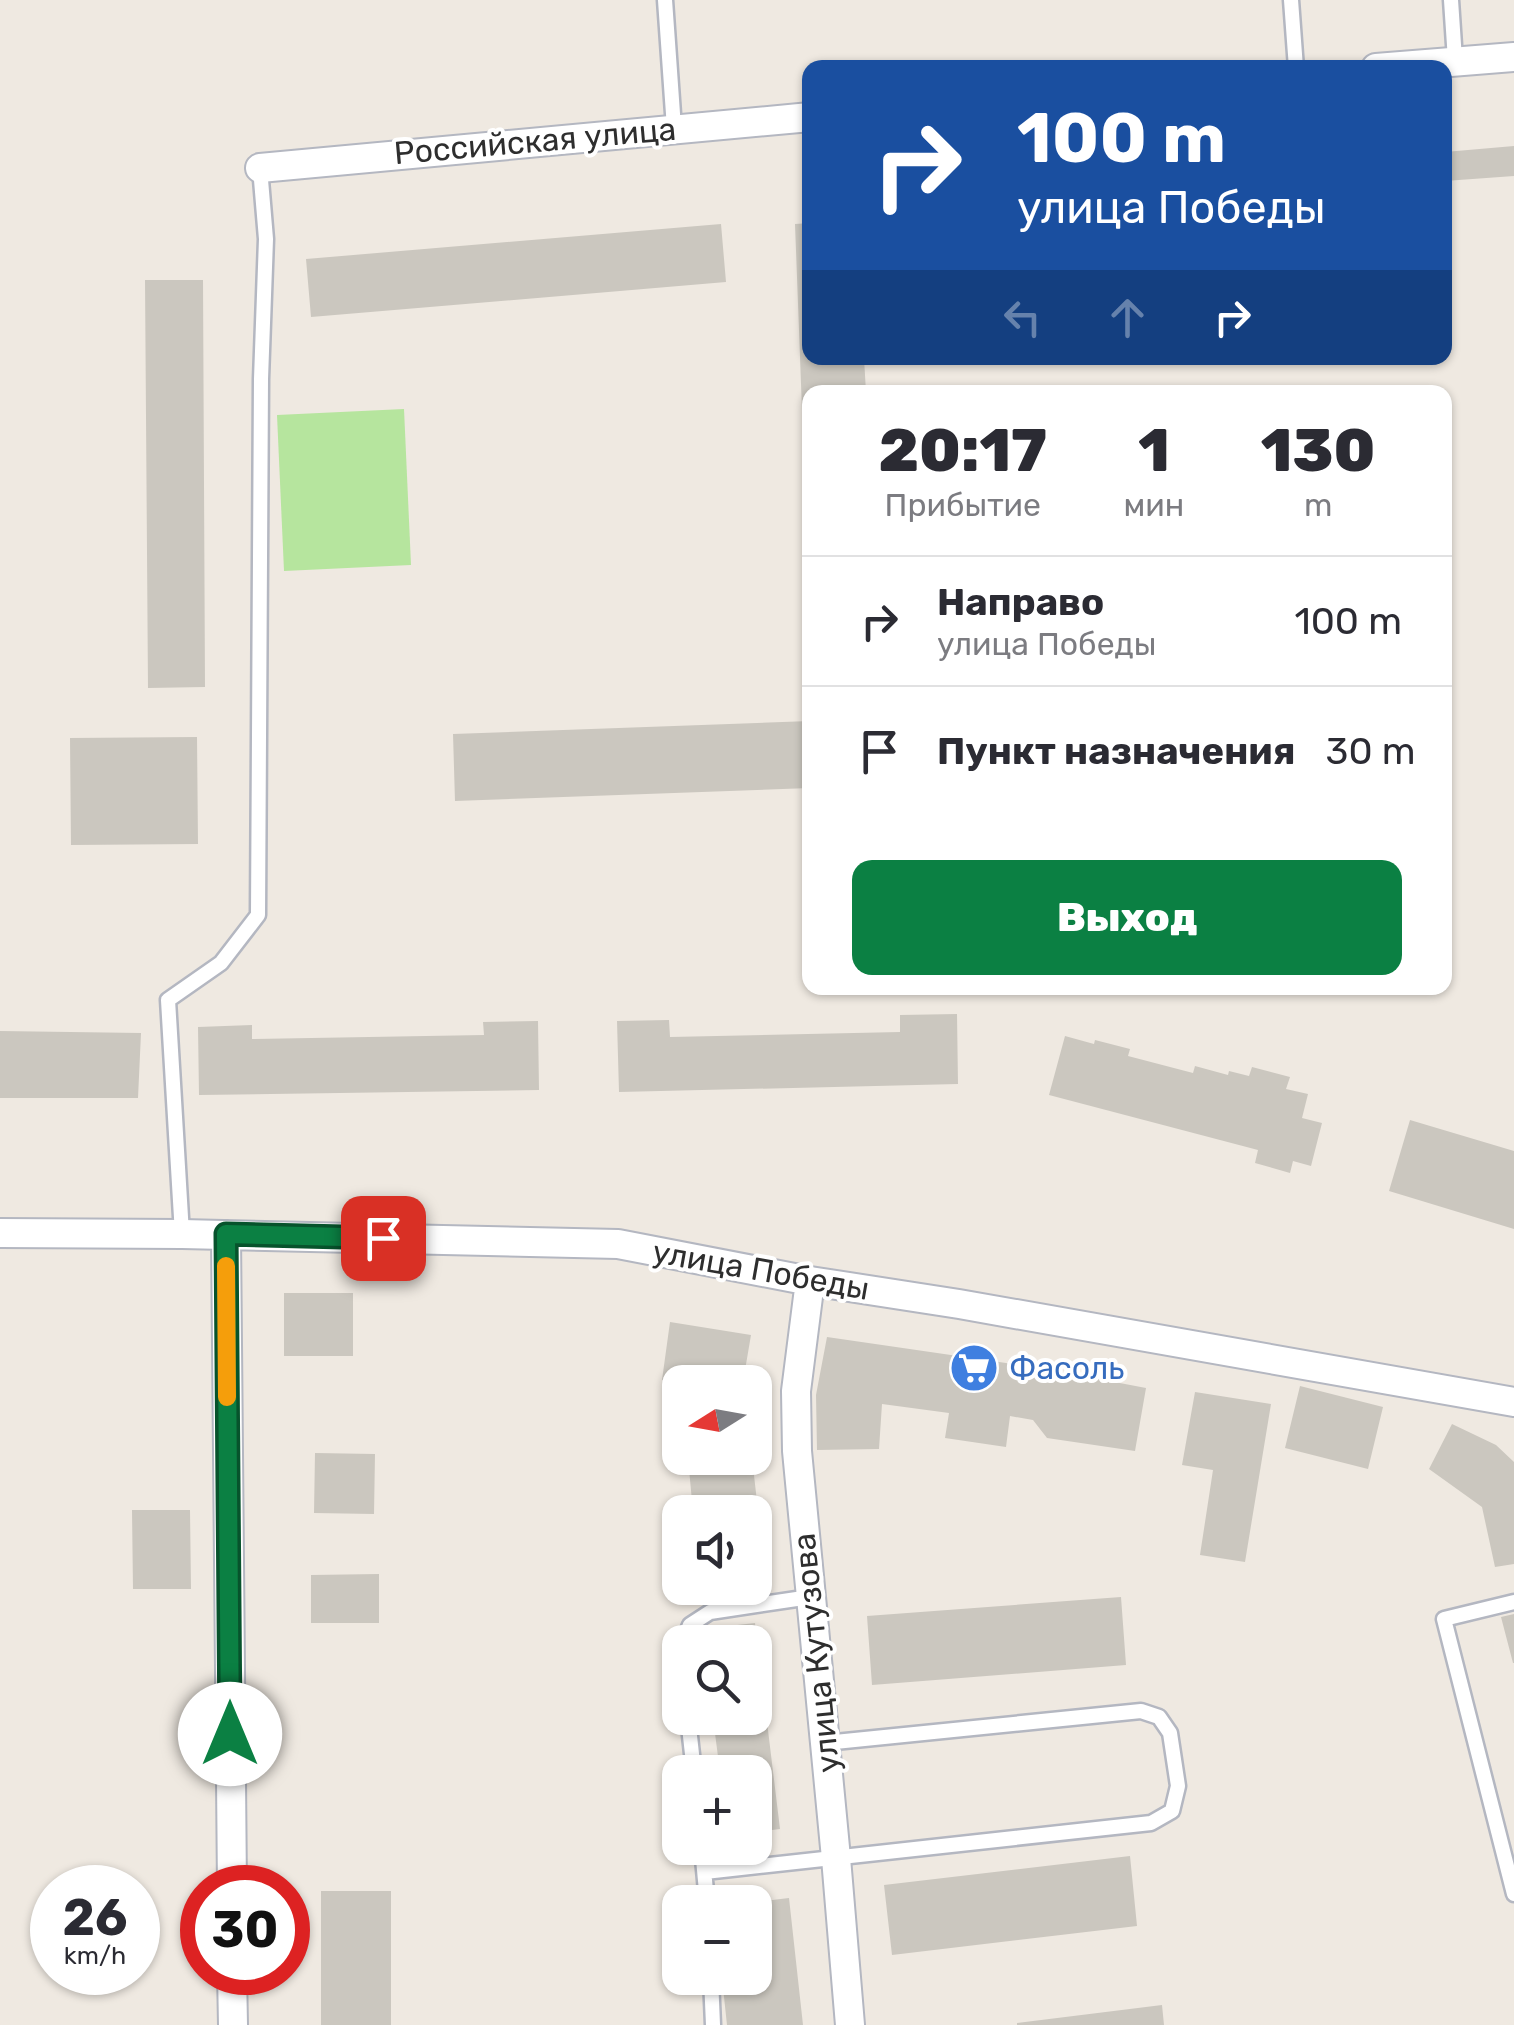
<!DOCTYPE html>
<html lang="ru">
<head>
<meta charset="utf-8">
<style>
  body { margin:0; font-family:Rubik,sans-serif; background:#f2f2f3; color:#2b2b33; height:100vh; display:flex; flex-direction:column; font-size:38px; white-space:nowrap }
  * { box-sizing:border-box; margin:0 }
  p { font-size:32px; color:#7c7c81 }
  .icon { flex:none; width:55px; height:55px; fill:none; stroke:currentColor; stroke-width:2; stroke-linecap:round; stroke-linejoin:round }
  .map { position:relative; flex:1; overflow:hidden }
  .side { position:absolute; left:802px; top:385px; width:650px; height:610px; display:flex; flex-direction:column; background:#fff; border-radius:20px; box-shadow:0 2px 8px #0004 }
  .side>* { flex:none }
  .top-card { position:absolute; left:802px; top:60px; width:650px; height:305px; border-radius:20px; box-shadow:0 2px 8px #0004; background:#1a4fa0; color:#fff; overflow:hidden }
  .needle { width:65px; rotate:259deg }
  .controls { position:absolute; left:662px; top:1365px; display:grid; gap:20px }
  .controls a { display:grid; place-items:center; width:110px; height:110px; border-radius:20px; background:#fff; box-shadow:0 2px 8px #0004; font-size:50px }
  .speed { position:absolute; left:30px; top:1865px; display:flex; gap:20px; font-size:50px; font-weight:700; text-align:center }
  .speed>* { display:grid; place-content:center; width:130px; height:130px; border-radius:50%; background:#fff; box-shadow:0 2px 8px #0004; line-height:1 }
  .speed small { font-size:25px; font-weight:400 }
  .speed .limit { border:15px solid #d22; background:#fff; color:#111 }
  .pin { position:absolute; display:grid; place-items:center; width:85px; height:85px; color:#fff; margin:-42px; border-radius:20px; box-shadow:0 5px 15px #0006 }
  .me { position:absolute; width:110px; margin:-55px; rotate:0deg; stroke-linejoin:round; filter:drop-shadow(0 0 8px #0008) }
  .turn { display:flex; align-items:center; gap:35px; height:210px; padding:0 50px; font-size:45px }
  .turn .icon { width:130px; height:130px; stroke-width:2.5 }
  .turn b { display:block; font-size:70px; line-height:85px }
  .lanes { display:flex; align-items:center; height:95px; padding:0 50px; background:#0003; justify-content:center; gap:50px; direction:ltr }
  .lanes .off { opacity:.35 }
  .eta { display:flex; justify-content:space-evenly; align-items:center; height:170px; text-align:center }
  .eta b { font-size:60px; font-weight:800; line-height:70px }
  .button { display:flex; gap:20px; margin-top:auto; padding:20px 50px }
  .button a { flex:1; height:115px; border-radius:20px; background:#0b8043; color:#fff; font-size:40px; font-weight:800; line-height:115px; text-align:center }
  ul { padding:0; list-style:none }
  li { display:flex; align-items:center; gap:30px; height:130px; padding:0 50px; border-top:2px solid #e1e1e2 }
  li div { flex:1 }
  li b { display:block; font-size:38px }
  li em { font-style:normal }
  .map>svg:first-child { display:block }
  .green { fill:#b6e59e }
  .building { fill:#cbc7bf }
  .lines { fill:none; stroke-linecap:round; stroke-linejoin:round }
  .service-casing { stroke:#b4b7c1; stroke-width:19 }
  .minor-casing { stroke:#b4b7c1; stroke-width:32 }
  .service { stroke:#fff; stroke-width:14 }
  .minor { stroke:#fff; stroke-width:28 }
  .route-casing { stroke:#07532c; stroke-width:25 }
  .route { stroke:#0b8043; stroke-width:18 }
  .slow { stroke:#f59e0b; stroke-width:18 }
  .labels { text-anchor:middle; stroke-width:8; stroke-linejoin:round; paint-order:stroke }
  .street-label { font-size:32px; fill:#2e2e2e; stroke:#fff }
  .shop-label { font-size:32px; fill:#366cbe; stroke:#fff; text-anchor:start }
</style>
</head>
<body>
<div class="map">
<svg width="1514" height="2025" viewBox="0 0 1514 2025">
  <rect width="100%" height="100%" fill="#efe9e1"/>
  <!-- green -->
  <path class="green" d="M 404,409 L 411,565 L 284,571 L 277,415 Z"/>
  <!-- building -->
  <path class="building" d="M 1514,146 L 1514,176 L 1445,181 L 1445,152 Z
    M 810,223 L 810,358 L 864,358 L 866,392 L 810,392 L 810,543 L 807,543 L 795,224 Z
    M 721,224 L 726,282 L 311,317 L 306,259 Z
    M 145,280 L 203,280 L 205,687 L 148,688 Z
    M 810,721 L 810,788 L 455,801 L 453,734 Z
    M 197,737 L 198,844 L 71,845 L 70,738 Z
    M 957,1014 L 958,1084 L 619,1092 L 617,1021 L 669,1020 L 670,1037 L 900,1032 L 900,1015 Z
    M 538,1021 L 539,1090 L 199,1095 L 198,1027 L 252,1025 L 252,1039 L 484,1035 L 483,1022 Z
    M 0,1031 L 141,1033 L 138,1098 L 0,1098 Z
    M 1065,1036 L 1094,1044 L 1095,1040 L 1130,1049 L 1128,1056 L 1193,1073 L 1195,1066 L 1228,1075 L 1229,1071 L 1249,1076 L 1252,1067 L 1290,1077 L 1286,1089 L 1308,1094 L 1302,1118 L 1322,1123 L 1311,1166 L 1293,1161 L 1290,1173 L 1255,1163 L 1258,1150 L 1049,1095 Z
    M 1410,1120 L 1514,1151 L 1514,1229 L 1389,1191 Z
    M 284,1293 L 353,1293 L 353,1356 L 284,1356 Z
    M 670,1322 L 751,1335 L 743,1382 L 680,1384 L 662,1380 Z
    M 827,1337 L 1041,1368 L 1146,1388 L 1135,1451 L 1047,1438 L 1033,1420 L 1010,1416 L 1006,1447 L 945,1438 L 949,1413 L 882,1404 L 879,1449 L 817,1450 L 816,1395 Z
    M 1300,1386 L 1383,1407 L 1368,1469 L 1285,1448 Z
    M 1195,1392 L 1271,1404 L 1245,1562 L 1200,1555 L 1213,1470 L 1182,1465 Z
    M 1452,1424 L 1496,1445 L 1514,1462 L 1514,1564 L 1495,1567 L 1482,1507 L 1429,1469 Z
    M 315,1453 L 375,1454 L 374,1514 L 314,1513 Z
    M 688,1458 L 752,1458 L 762,1545 L 755,1546 L 755,1512 L 693,1512 Z
    M 132,1510 L 190,1510 L 191,1589 L 133,1589 Z
    M 379,1574 L 379,1623 L 311,1623 L 311,1575 Z
    M 1121,1597 L 1126,1665 L 872,1685 L 867,1616 Z
    M 1514,1614 L 1514,1663 L 1513,1663 L 1501,1617 Z
    M 755,1623 L 780,1829 L 755,1832 L 755,1772 L 720,1772 L 713,1718 L 755,1718 L 755,1642 L 704,1642 L 702,1629 Z
    M 1130,1856 L 1137,1926 L 892,1955 L 884,1885 Z
    M 321,1891 L 391,1891 L 391,2025 L 321,2025 Z
    M 789,1898 L 803,2025 L 727,2025 L 722,1978 L 755,1978 L 755,1902 Z
    M 1162,2005 L 1164,2025 L 1017,2025 L 1017,2023 Z"/>
  <g class="lines">
    <!-- service casing -->
    <g class="service-casing">
      <path id="service" d="M 665,0 L 674,128
        M 1291,0 L 1296,68
        M 1451,0 L 1455,60
        M 182,1234 L 168,1000 L 221,963 L 258,915 L 261,379 L 266,239 L 260,168
        M 1514,1602 L 1444,1619 L 1514,1894
        M 683,1642 L 690,1625 L 710,1612 L 810,1597
        M 688,1718 L 694,1772
        M 702,1848 L 707,1902
        M 705,1872 L 1151,1823 L 1172,1811 L 1178,1786 L 1170,1733 L 1159,1717 L 1141,1711 L 825,1743
        M 711,1978 L 713,2025"/>
    </g>
    <!-- minor casing -->
    <g class="minor-casing">
      <path id="minor" d="M 1376,68 L 1514,57
        M 260,168 L 810,117
        M 0,1233 L 182,1234 L 618,1244 L 810,1281 L 959,1304 L 1514,1402
        M 226,1235 L 232,1888
        M 810,1281 L 796,1391 L 797,1451 L 836,1858 L 850,2025
        M 232,1972 L 233,2025"/>
    </g>
    <!-- service -->
    <use href="#service" class="service"/>
    <!-- minor -->
    <use href="#minor" class="minor"/>
  </g>
  <g class="lines">
    <!-- route casing -->
    <g class="route-casing">
      <path id="route" d="M 230,1734 L 226,1234 L 383,1238"/>
    </g>
    <!-- route -->
    <use href="#route" class="route"/>
    <!-- slow -->
    <path class="slow" d="M 226,1266 L 227,1397"/>
  </g>
  <!-- icons -->
  <defs>
    <g id="supermarket-disc" transform="scale(2.5)"><circle r="9.5" fill="#3f7fe0" stroke="#fff"/><path d="M-6-5.5h2.5l.6 2H6L4.5 2H-2.5L-4.4-4H-6ZM-1.5 3.2a1.3 1.3 0 1 0 .1 0ZM3 3.2a1.3 1.3 0 1 0 .1 0Z" fill="#fff"/></g>
  </defs>
  <g fill-rule="evenodd">
    <use href="#supermarket-disc" x="974" y="1368"/>
  </g>
  <g class="labels">
    <!-- street labels -->
    <g class="street-label">
      <text transform="translate(535 141) rotate(-5)" y="11">Российская улица</text>
      <text transform="translate(761 1270) rotate(10)" y="11">улица Победы</text>
      <text transform="translate(816 1653) rotate(-96)" y="11">улица Кутузова</text>
    </g>
    <!-- shop labels -->
    <g class="shop-label">
      <text x="1009" y="1379">Фасоль</text>
    </g>
  </g>
</svg>
<div class="controls">
<a><svg class="needle" viewBox="-14 -14 28 28"><path d="M0-13l5 13h-10z" fill="#e53935"/><path d="M0 13l5-13h-10z" fill="#7c7c81"/></svg></a>
<a><svg class="icon" aria-label="sound" viewBox="0 0 24 24"><path d="M4 9h4l5-4v14l-5-4H4zM17 9q2 3 0 6"/></svg></a>
<a><svg class="icon" aria-label="search" viewBox="0 0 24 24"><circle cx="10" cy="10" r="6"/><path d="M15 15l6 6"/></svg></a>
<a>+</a>
<a>−</a>
</div>
<div class="speed"><div>26<small>km/h</small></div><div class="limit">30</div></div>
<div class="pin" style="left:383px;top:1238px;background:#d93025"><svg class="icon" aria-label="arrive" viewBox="0 0 24 24"><path d="M6 21V4h12l-3 4 3 4H6"/></svg></div>
<svg class="me" style="left:230px;top:1734px" viewBox="-20 -20 40 40"><circle r="19" fill="#fff"/><path d="M0-13L10 11 0 6-10 11z" fill="#0b8043"/></svg>
<div class="top-card">
<div class="turn"><svg class="icon" aria-label="right" viewBox="0 0 24 24"><path d="M7 20v-9h11M14 6l5 5-5 5"/></svg><div><b>100 m</b>улица Победы</div></div>
<div class="lanes"><svg class="icon off" aria-label="left" viewBox="0 0 24 24"><path d="M17 20v-9H6M10 6l-5 5 5 5"/></svg><svg class="icon off" aria-label="ahead" viewBox="0 0 24 24"><path d="M12 20V5M6 11l6-6 6 6"/></svg><svg class="icon" aria-label="right" viewBox="0 0 24 24"><path d="M7 20v-9h11M14 6l5 5-5 5"/></svg></div>
</div>
<section class="side">
<div class="eta">
<div><b>20:17</b><p>Прибытие</p></div>
<div><b>1</b><p>мин</p></div>
<div><b>130</b><p>m</p></div>
</div>
<ul>
<li><svg class="icon" aria-label="right" viewBox="0 0 24 24"><path d="M7 20v-9h11M14 6l5 5-5 5"/></svg><div><b>Направо</b><p>улица Победы</p></div><em>100 m</em></li>
<li><svg class="icon" aria-label="arrive" viewBox="0 0 24 24"><path d="M6 21V4h12l-3 4 3 4H6"/></svg><div><b>Пункт назначения</b></div><em>30 m</em></li>
</ul>
<div class="button"><a>Выход</a></div>
</section>
</div>
</body>
</html>
